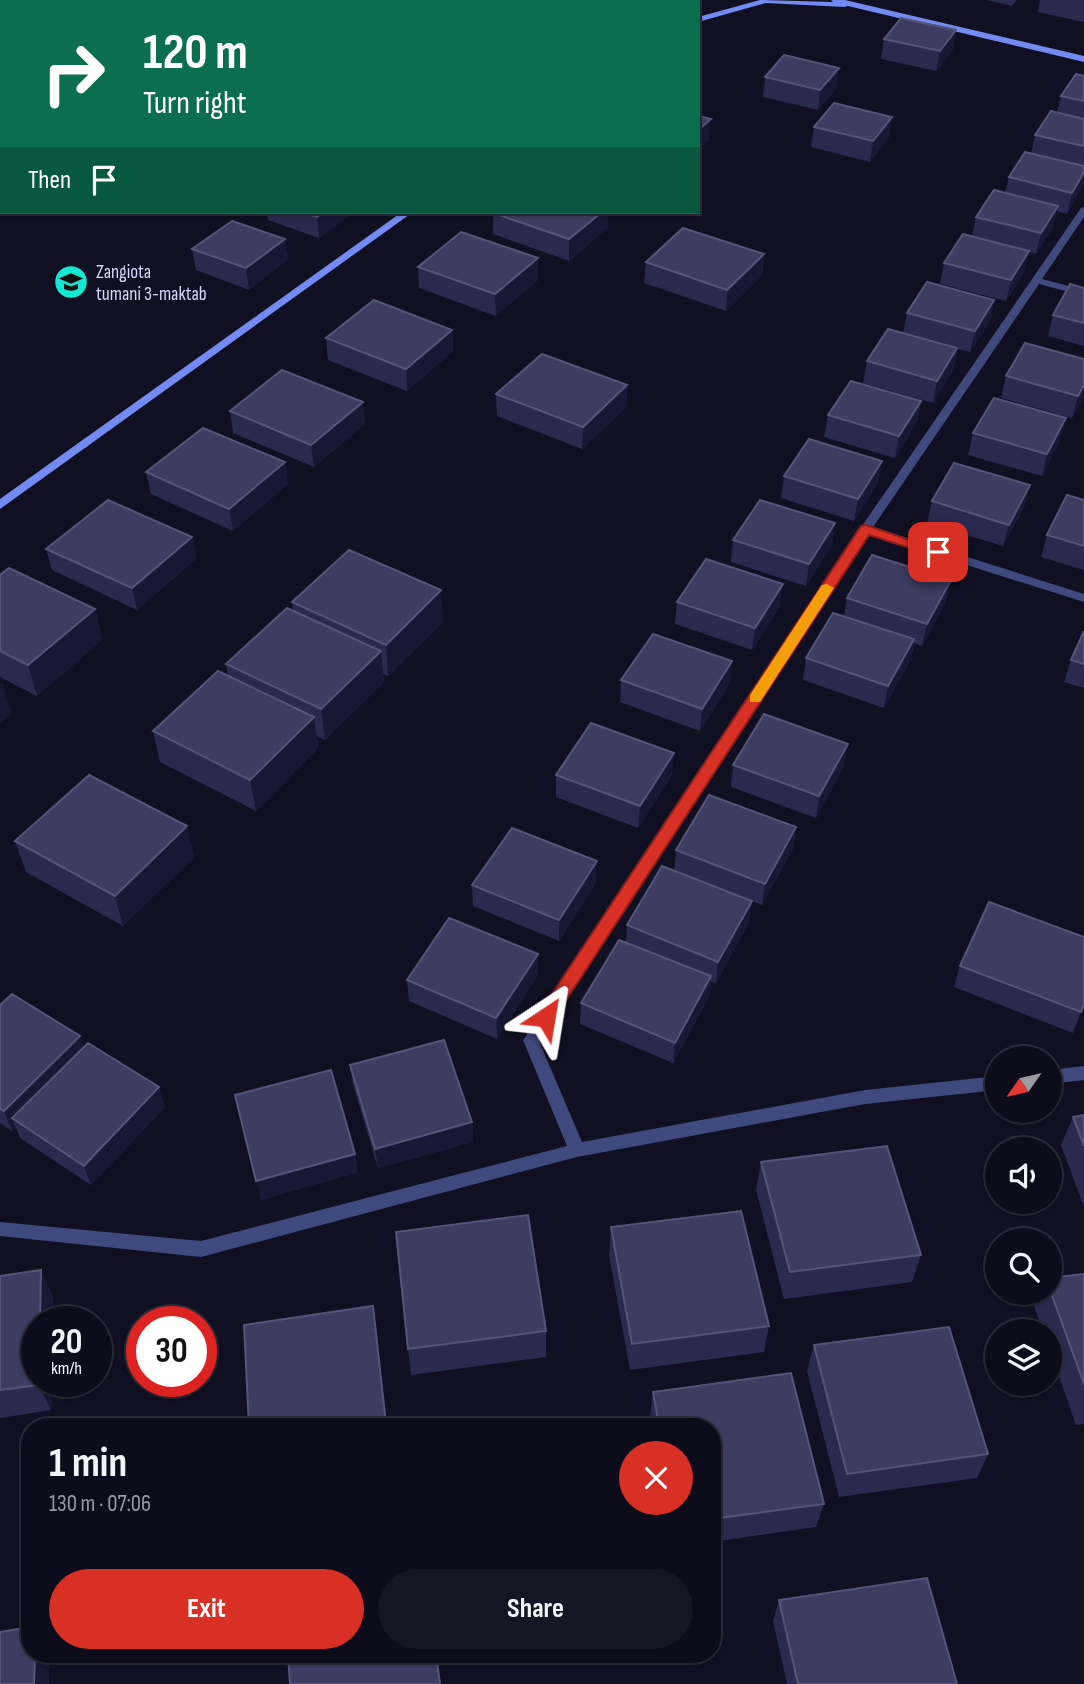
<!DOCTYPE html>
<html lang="en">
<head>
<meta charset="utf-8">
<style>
  body { margin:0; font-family:"Sofia Sans Condensed",sans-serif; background:#151523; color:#f1f3f6; height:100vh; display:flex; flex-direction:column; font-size:26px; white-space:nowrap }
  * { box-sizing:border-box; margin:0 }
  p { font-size:23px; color:#9a9ba2 }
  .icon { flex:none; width:38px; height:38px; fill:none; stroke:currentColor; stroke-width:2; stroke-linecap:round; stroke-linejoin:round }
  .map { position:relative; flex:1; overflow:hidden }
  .drawer { position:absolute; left:21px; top:1418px; width:700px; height:245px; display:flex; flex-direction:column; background:#0c0c1a; border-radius:28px; box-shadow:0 2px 5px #0004,0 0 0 2px #2c2c39 }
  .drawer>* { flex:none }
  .banner { position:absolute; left:0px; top:0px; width:700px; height:214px; box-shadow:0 2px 5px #0004,0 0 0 2px #2c2c39; background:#0b6e4f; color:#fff; overflow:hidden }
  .needle { width:46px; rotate:236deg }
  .fabs { position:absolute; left:985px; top:1046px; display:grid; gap:14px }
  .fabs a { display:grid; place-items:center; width:77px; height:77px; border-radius:50%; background:#0c0c1a; box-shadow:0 2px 5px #0004,0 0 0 2px #2c2c39; font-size:35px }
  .speed { position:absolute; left:21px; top:1306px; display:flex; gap:14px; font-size:35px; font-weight:700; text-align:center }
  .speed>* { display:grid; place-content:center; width:91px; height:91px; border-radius:50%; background:#0c0c1a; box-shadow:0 2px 5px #0004,0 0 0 2px #2c2c39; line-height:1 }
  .speed small { font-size:18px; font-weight:400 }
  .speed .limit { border:10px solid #d22; background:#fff; color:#111 }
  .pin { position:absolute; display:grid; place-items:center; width:60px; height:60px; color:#fff; margin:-30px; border-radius:14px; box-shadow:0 4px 10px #0006 }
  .me { position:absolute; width:77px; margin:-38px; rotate:33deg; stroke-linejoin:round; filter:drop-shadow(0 0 5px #0008) }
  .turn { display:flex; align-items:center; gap:24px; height:147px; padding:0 28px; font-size:32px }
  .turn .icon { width:91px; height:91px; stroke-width:2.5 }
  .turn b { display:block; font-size:49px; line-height:60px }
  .then { display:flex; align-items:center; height:66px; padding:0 28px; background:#0003; gap:14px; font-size:26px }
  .round { display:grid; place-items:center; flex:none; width:74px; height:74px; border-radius:37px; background:#151523 }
  .overview { display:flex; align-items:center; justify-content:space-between; height:119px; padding:0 28px }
  h1 { font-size:42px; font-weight:700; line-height:52px }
  .button { display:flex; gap:14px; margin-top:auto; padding:14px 28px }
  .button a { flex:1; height:80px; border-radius:42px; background:#d93025; color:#fff; font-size:28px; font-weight:700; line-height:80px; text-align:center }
  .button a+a { background:#151523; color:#f1f3f6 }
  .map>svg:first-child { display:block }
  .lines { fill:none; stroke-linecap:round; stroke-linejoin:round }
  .stream { fill:#0e283c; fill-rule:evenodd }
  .minor { fill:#3f497d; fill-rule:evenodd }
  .secondary { fill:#738af3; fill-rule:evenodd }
  .wall { fill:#2a2a4e }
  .shaded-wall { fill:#181835 }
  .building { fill:#3c3d61; stroke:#545579; stroke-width:2 }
  .route { fill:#d93025; stroke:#8d1f18; stroke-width:2 }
  .slow { fill:#f59e0b }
  .labels { text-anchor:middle; stroke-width:7; stroke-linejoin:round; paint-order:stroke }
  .far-poi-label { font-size:19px; fill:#d4d7fb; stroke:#101022; text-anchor:start }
</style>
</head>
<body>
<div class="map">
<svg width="1084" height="1684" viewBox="0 0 1084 1684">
  <rect width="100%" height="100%" fill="#101022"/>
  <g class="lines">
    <!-- stream -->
    <path class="stream" d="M 9,0 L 21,0 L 23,2 L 10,2 Z
      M 260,0 L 273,0 L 259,2 Z"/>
    <!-- minor -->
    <path class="minor" d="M 1084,207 L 1084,217 L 1042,279 L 1084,290 L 1084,296 L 1039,284 L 873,527 L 1084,594 L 1084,602 L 869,534 L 539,1041 L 582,1142 L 865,1090 L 998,1076 L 998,1090 L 865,1104 L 577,1157 L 201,1257 L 0,1236 L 0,1222 L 201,1241 L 567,1146 L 523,1040 L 526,1036 L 862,526 L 1081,208 Z
      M 1084,1066 L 1084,1080 L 1050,1084 L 1050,1070 Z"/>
    <!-- secondary -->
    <path class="secondary" d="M 661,0 L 669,0 L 669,2 L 661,2 Z
      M 692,0 L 702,0 L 698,4 L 691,2 Z
      M 760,0 L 833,2 L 831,0 L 845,0 L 1084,56 L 1084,62 L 848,6 L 844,7 L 766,3 L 698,22 L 698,17 Z
      M 402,212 L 413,212 L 0,509 L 0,499 Z"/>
  </g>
  <!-- wall -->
  <path class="wall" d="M 333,0 L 471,0 L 471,2 L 333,2 Z
    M 987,0 L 1017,0 L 1012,6 Z
    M 1040,0 L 1084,0 L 1084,21 L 1083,22 L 1038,12 Z
    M 0,11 L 2,11 L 2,63 L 0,63 Z
    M 884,39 L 953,50 L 936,71 L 881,59 Z
    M 1084,76 L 1084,180 L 1082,188 L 1067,214 L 1056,211 L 1053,227 L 1036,254 L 1028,252 L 1024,272 L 1006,301 L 940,284 L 944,263 L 972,236 L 976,217 L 1005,193 L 1009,177 L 1031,154 L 1035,135 L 1057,112 L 1061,96 Z
    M 765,77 L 837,88 L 818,110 L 763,97 Z
    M 0,103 L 2,103 L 2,161 L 0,160 Z
    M 892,117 L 889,137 L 870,162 L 811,147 L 814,127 Z
    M 55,212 L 73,212 L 67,216 Z
    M 267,212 L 354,212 L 319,238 L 268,220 Z
    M 495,212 L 608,212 L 608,227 L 569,261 L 493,234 L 493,213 Z
    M 285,239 L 287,260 L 249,290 L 196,270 L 192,249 Z
    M 764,254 L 762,275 L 726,311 L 644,283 L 646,262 Z
    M 418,267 L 538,280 L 496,316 L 419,288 Z
    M 1084,288 L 1084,346 L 1048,336 L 1053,315 Z
    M 994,300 L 990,321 L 970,352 L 957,349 L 953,370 L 933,403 L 863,383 L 867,361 L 903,333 L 907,313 Z
    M 452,330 L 453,351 L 407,391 L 328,360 L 326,338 Z
    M 1084,359 L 1084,396 L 1072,418 L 1001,398 L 1006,376 Z
    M 627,385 L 626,407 L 582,449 L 497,416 L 496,394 Z
    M 921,401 L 917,422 L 895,458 L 824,437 L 828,415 Z
    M 230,411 L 365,424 L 314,467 L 233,433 Z
    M 973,433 L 1060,440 L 1042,476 L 968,455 Z
    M 146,472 L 288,484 L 233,531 L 151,494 Z
    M 784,476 L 878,483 L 854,521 L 781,498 Z
    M 1030,485 L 1024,507 L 1003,546 L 927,523 L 932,501 Z
    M 1084,500 L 1084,570 L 1041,557 L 1047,535 Z
    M 192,537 L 196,559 L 137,610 L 52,570 L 46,549 Z
    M 733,540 L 832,545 L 806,586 L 731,562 Z
    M 0,575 L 95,609 L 102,640 L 37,696 L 0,677 Z
    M 847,598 L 946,602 L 922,646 L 914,643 L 910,661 L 884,708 L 803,680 L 806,658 L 844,616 Z
    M 292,602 L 443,622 L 388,676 L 383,674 L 384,682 L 325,740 L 317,736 L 318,748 L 256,811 L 160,762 L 153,731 L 228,676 L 226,664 L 293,611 Z
    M 677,602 L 780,606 L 752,650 L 675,624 Z
    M 1084,631 L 1084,688 L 1064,682 L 1071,660 Z
    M 621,680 L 730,683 L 700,731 L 620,702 Z
    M 733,765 L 844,766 L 816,818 L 731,787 Z
    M 556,775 L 672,775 L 638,828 L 556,797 Z
    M 187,826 L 194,857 L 123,926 L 26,872 L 15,841 Z
    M 796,827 L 793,849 L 762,905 L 752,901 L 749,922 L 716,983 L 711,981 L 709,997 L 673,1063 L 580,1024 L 581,1003 L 626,942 L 627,925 L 674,871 L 676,850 Z
    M 596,883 L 559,941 L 473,906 L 472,885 Z
    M 538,954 L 538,975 L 497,1039 L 409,1001 L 407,980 Z
    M 960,966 L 1084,1004 L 1073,1033 L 954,987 Z
    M 0,1005 L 83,1047 L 165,1107 L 91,1185 L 20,1138 L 16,1128 L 12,1131 L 0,1123 Z
    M 350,1065 L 472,1122 L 473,1142 L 378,1168 L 353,1085 Z
    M 1084,1115 L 1084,1207 L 1061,1145 L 1073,1117 Z
    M 761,1162 L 921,1255 L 912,1282 L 784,1299 L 756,1190 Z
    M 611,1227 L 769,1326 L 764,1352 L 630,1370 L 609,1255 Z
    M 41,1270 L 53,1297 L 51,1410 L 0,1418 L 0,1276 Z
    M 1084,1274 L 1084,1424 L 1076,1425 L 1050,1351 L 1050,1332 L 1043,1332 L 1034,1306 L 1040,1293 L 1050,1293 L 1050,1278 Z
    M 546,1331 L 546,1357 L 411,1375 L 408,1349 Z
    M 814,1345 L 988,1454 L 977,1478 L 839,1497 L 807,1371 Z
    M 791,1373 L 824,1504 L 816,1527 L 712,1542 L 712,1426 L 652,1426 L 650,1416 L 653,1392 Z
    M 779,1600 L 957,1684 L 787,1684 L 773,1621 Z"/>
  <!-- shaded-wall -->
  <path class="shaded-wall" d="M 377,0 L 401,0 L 395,2 L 377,2 Z
    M 462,0 L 471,0 L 471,2 L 460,2 Z
    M 956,30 L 953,50 L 936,71 L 940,51 Z
    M 839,68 L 837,88 L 818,110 L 820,90 Z
    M 892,117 L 889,137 L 870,162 L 873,141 Z
    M 711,119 L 709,140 L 698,149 L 698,130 Z
    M 1084,172 L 1084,180 L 1082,188 L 1067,214 L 1072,193 Z
    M 1058,206 L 1053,227 L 1036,254 L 1041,233 Z
    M 66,212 L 73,212 L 67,216 Z
    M 324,212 L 354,212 L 319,238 L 317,217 Z
    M 602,212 L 608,212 L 608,227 L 569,261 L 569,239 Z
    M 285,239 L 287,260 L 249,290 L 246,268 Z
    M 1029,251 L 1024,272 L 1006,301 L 1011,280 Z
    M 764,254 L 762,275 L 726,311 L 727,290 Z
    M 538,258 L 538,280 L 496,316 L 495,294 Z
    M 994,300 L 990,321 L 970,352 L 975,331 Z
    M 452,330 L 453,351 L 407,391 L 406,369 Z
    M 957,348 L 953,370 L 933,403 L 937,381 Z
    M 627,385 L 626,407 L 582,449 L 583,427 Z
    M 1084,385 L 1084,396 L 1072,418 L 1078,396 Z
    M 921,401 L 917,422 L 895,458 L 899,436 Z
    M 363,402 L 365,424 L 314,467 L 311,445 Z
    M 1066,418 L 1060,440 L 1042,476 L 1047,454 Z
    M 882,461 L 878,483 L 854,521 L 858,499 Z
    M 285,462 L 288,484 L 233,531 L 229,509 Z
    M 1030,485 L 1024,507 L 1003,546 L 1009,525 Z
    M 835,523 L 832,545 L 806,586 L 809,564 Z
    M 192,537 L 196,559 L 137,610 L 132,588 Z
    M 951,580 L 946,602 L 922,646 L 927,624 Z
    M 783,584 L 780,606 L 752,650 L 755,628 Z
    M 441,590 L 443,622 L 388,676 L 386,645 Z
    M 95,609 L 102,640 L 37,696 L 28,665 Z
    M 914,639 L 910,661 L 884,708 L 888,686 Z
    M 381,651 L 384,682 L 325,740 L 321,709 Z
    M 732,661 L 730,683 L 700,731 L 702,709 Z
    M 2,682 L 12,713 L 0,723 L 0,684 Z
    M 314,717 L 318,748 L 256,811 L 250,780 Z
    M 848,744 L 844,766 L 816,818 L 819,796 Z
    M 674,753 L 672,775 L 638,828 L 640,806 Z
    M 187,826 L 194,857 L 123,926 L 115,896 Z
    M 796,827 L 793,849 L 762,905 L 765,884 Z
    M 597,861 L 596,883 L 559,941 L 559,920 Z
    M 752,901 L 749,922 L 716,983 L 718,962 Z
    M 538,954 L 538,975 L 497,1039 L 496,1018 Z
    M 711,976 L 709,997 L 673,1063 L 675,1043 Z
    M 80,1036 L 87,1057 L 12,1118 L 16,1128 L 12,1131 L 4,1111 Z
    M 159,1087 L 165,1107 L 91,1185 L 84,1166 Z
    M 472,1122 L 473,1142 L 378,1168 L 375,1149 Z
    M 355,1154 L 358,1173 L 261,1200 L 256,1181 Z
    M 41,1270 L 53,1297 L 53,1321 L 40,1321 Z
    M 373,1306 L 377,1332 L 387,1426 L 386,1426 L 386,1424 Z
    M 39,1381 L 52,1381 L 51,1410 L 39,1385 Z
    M 35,1654 L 49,1654 L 49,1684 L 34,1684 Z"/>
  <!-- building -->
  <path class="building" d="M 396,0 L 462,0 L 460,2 L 395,1 Z
    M 538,0 L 603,0 L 601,2 L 535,2 Z
    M 2,17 L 2,45 L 0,44 L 0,18 Z
    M 901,18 L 956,30 L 940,51 L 884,39 Z
    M 784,55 L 839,68 L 820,90 L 765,77 Z
    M 1076,74 L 1084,76 L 1084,101 L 1061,96 Z
    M 834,103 L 892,117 L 873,141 L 814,127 Z
    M 1051,111 L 1084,119 L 1084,146 L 1035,135 Z
    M 2,115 L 2,142 L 0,141 L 0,116 Z
    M 698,116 L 711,119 L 698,130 Z
    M 1025,152 L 1084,166 L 1084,172 L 1072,193 L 1009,177 Z
    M 994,190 L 1058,206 L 1041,233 L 976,217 Z
    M 302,212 L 324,212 L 317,217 Z
    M 495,212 L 602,212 L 569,239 L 493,213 Z
    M 232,221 L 285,239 L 246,268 L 192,249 Z
    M 683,228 L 764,254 L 727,290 L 646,262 Z
    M 461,232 L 538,258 L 495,294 L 418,267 Z
    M 963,234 L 1029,251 L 1011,280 L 944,263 Z
    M 927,282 L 994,300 L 975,331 L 907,313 Z
    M 1070,284 L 1084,288 L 1084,323 L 1053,315 Z
    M 374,300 L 452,330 L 406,369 L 326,338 Z
    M 888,329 L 957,348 L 937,381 L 867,361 Z
    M 1025,343 L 1084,359 L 1084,385 L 1078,396 L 1006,376 Z
    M 542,354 L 627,385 L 583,427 L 496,394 Z
    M 282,370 L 363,402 L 311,445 L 230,411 Z
    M 851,381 L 921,401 L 899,436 L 828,415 Z
    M 994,398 L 1066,418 L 1047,454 L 973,433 Z
    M 203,428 L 285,462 L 229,509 L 146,472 Z
    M 809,439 L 882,461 L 858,499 L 784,476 Z
    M 954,463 L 1030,485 L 1009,525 L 932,501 Z
    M 1067,495 L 1084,500 L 1084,546 L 1047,535 Z
    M 108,500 L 192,537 L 132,588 L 46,549 Z
    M 760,500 L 835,523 L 809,564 L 733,540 Z
    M 349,550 L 441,590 L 386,645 L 292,602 Z
    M 872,555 L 951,580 L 927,624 L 847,598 Z
    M 706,559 L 783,584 L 755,628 L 677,602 Z
    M 9,568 L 95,609 L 28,665 L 0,651 L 0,575 Z
    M 287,608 L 381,651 L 321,709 L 226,664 Z
    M 833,613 L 914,639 L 888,686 L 806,658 Z
    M 1084,631 L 1084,664 L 1071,660 Z
    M 653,634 L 732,661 L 702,709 L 621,680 Z
    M 218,671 L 314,717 L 250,780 L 153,731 Z
    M 764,714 L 848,744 L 819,796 L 733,765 Z
    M 591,723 L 674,753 L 640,806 L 556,775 Z
    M 89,775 L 187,826 L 115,896 L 15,841 Z
    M 709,795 L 796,827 L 765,884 L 676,850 Z
    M 512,828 L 597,861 L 559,920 L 472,885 Z
    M 662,866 L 752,901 L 718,962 L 627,925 Z
    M 989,902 L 1084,937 L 1084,1004 L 1081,1012 L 960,966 Z
    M 449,918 L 538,954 L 496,1018 L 407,980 Z
    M 619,940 L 711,976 L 675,1043 L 581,1003 Z
    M 12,994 L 80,1036 L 4,1111 L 0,1109 L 0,1005 Z
    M 444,1040 L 472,1122 L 375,1149 L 350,1065 Z
    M 88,1043 L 159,1087 L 84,1166 L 12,1118 Z
    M 331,1070 L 355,1154 L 256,1181 L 235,1095 Z
    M 1084,1115 L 1084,1146 L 1073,1117 Z
    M 887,1146 L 921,1255 L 790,1272 L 761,1162 Z
    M 741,1211 L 769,1326 L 632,1344 L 611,1227 Z
    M 528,1215 L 546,1331 L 408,1349 L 396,1232 Z
    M 41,1270 L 40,1321 L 37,1321 L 37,1381 L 39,1381 L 39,1385 L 0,1390 L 0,1276 Z
    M 1084,1274 L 1084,1384 L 1050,1290 L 1050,1278 Z
    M 373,1306 L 386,1424 L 374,1426 L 249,1426 L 244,1325 Z
    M 949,1327 L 988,1454 L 847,1474 L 814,1345 Z
    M 791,1373 L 824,1504 L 712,1519 L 712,1426 L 659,1426 L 653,1392 Z
    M 927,1578 L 957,1684 L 798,1684 L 779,1600 Z
    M 30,1627 L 30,1654 L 35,1654 L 34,1684 L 0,1684 L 0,1632 Z
    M 288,1654 L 436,1654 L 440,1684 L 290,1684 Z"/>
  <!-- route -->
  <path class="route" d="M 866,525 L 945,552 L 938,557 L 869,535 L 552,1022 L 540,1022 L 537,1017 L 540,1012 L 861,526 Z"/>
  <!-- slow -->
  <path class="slow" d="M 827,584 L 834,588 L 760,702 L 750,702 L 750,695 L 822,585 Z"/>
  <!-- icons -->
  <defs>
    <g id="school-disc" transform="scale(1.75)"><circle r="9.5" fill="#14e7d2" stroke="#101022"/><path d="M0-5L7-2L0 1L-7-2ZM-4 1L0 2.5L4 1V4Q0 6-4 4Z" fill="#111"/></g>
  </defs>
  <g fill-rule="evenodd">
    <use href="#school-disc" x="71" y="282"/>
  </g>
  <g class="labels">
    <!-- far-poi labels -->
    <g class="far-poi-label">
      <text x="96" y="278">Zangiota<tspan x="96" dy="22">tumani 3-maktab</tspan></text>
    </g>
  </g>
</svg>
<div class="fabs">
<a><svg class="needle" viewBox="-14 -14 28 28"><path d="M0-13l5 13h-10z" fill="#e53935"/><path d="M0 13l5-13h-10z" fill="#9a9ba2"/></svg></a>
<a><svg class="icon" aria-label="sound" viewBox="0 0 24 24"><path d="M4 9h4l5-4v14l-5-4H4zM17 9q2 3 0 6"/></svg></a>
<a><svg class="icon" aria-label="search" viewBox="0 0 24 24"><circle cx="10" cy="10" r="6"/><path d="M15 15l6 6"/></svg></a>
<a><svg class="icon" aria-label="layers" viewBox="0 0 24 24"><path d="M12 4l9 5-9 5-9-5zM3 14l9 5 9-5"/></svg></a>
</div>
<div class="speed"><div>20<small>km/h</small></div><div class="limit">30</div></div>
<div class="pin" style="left:938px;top:552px;background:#d93025"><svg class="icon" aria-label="arrive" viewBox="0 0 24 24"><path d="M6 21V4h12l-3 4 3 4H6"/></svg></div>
<svg class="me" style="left:546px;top:1017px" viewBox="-20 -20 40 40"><path d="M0-17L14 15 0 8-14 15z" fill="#d93025" stroke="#fff" stroke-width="4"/></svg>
<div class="banner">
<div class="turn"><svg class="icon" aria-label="right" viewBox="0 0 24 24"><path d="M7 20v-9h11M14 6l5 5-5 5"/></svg><div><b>120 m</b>Turn right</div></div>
<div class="then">Then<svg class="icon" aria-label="arrive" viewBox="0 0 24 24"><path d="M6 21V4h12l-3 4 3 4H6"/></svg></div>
</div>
<section class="drawer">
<div class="overview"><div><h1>1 min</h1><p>130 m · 07:06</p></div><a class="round" style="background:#d93025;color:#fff"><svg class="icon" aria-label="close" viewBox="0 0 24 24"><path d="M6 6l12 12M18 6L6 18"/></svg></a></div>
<div class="button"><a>Exit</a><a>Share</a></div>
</section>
</div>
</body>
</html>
